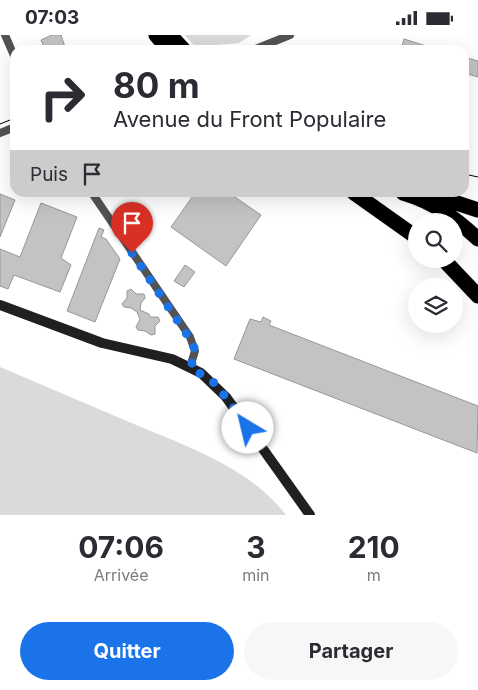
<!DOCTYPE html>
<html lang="fr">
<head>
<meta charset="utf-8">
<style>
  body { margin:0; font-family:Inter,sans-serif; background:#f7f7f7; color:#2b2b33; height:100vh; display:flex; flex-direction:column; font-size:19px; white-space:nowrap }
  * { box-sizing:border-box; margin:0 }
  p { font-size:16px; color:#7c7c81 }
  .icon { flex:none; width:28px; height:28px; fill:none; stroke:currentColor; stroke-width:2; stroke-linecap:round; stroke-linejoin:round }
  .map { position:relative; height:480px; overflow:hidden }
  .panel { display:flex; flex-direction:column; background:#fff; flex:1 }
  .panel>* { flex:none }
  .guide { position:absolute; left:10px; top:10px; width:459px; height:152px; border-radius:15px; box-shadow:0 5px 20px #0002; background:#fff; color:#2b2b33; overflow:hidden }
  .tools { position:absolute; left:408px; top:178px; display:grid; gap:10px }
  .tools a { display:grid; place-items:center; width:55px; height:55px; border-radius:50%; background:#fff; box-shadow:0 5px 20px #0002; font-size:25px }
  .pin { position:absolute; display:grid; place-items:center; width:42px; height:42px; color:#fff; margin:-51px -21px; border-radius:50% 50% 50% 0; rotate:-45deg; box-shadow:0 0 5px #0007 }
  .pin .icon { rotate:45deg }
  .me { position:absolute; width:55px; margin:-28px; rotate:324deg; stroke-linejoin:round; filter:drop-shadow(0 0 4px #0008) }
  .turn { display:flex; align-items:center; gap:18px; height:105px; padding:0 20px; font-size:22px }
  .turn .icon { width:65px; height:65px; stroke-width:2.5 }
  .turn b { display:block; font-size:35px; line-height:42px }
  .then { display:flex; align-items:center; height:48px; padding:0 20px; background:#0003; gap:10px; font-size:19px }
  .eta { display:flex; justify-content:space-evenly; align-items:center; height:85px; text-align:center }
  .eta b { font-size:30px; font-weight:700; line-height:35px }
  .cta { display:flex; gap:10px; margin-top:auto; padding:10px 20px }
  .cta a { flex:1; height:58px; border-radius:30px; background:#1a73e8; color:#fff; font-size:20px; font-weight:700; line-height:58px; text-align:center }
  .cta a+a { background:#f7f7f7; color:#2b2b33 }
  .status { display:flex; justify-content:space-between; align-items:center; height:35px; padding:0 25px; background:#fff; direction:ltr }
  .status svg { height:14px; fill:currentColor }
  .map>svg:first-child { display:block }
  .green { fill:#dadada }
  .building { fill:#c3c3c3; stroke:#979797 }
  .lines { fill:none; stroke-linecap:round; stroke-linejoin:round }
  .highway-casing { stroke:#dbdbdb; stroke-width:16 }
  .street { stroke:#535353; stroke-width:8 }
  .secondary { stroke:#202020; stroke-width:10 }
  .highway { stroke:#000; stroke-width:15 }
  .tram { stroke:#000; stroke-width:1 }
  .route { stroke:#1a73e8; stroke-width:9; stroke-dasharray:0 16.2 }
</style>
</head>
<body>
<div class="status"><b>07:03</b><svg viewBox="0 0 49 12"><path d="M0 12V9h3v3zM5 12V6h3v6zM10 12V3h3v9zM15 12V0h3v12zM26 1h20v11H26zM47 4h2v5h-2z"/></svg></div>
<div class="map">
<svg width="478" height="480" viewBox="0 0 478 480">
  <rect width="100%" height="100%" fill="#fff"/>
  <!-- green -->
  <path class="green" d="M 185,0 L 251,0 L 239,8 L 195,12 Z
    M 0,332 C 45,351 89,370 134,389 C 188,412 249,432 286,480 L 0,480 Z"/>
  <!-- building -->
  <path class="building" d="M 52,0 L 61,0 L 66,15 L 45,15 L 41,5 Z
    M 404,4 L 436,14 L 436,15 L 401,15 Z
    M 464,22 L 478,26 L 478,42 L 464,38 Z
    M 195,158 L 229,158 L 261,180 L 226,231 L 171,192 Z
    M 0,159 L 15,165 L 0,202 Z
    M 41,168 L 77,182 L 61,223 L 71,230 L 60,257 L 14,240 L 8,254 L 0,251 L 0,214 L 20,222 Z
    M 99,193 L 104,195 L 101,202 L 106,204 L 120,224 L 95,287 L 67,276 Z
    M 185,230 L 195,237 L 184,252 L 174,246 Z
    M 131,254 L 136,259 L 144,259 L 145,263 L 141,268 L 140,275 L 149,279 L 150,282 L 158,282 L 160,286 L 155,291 L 155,299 L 151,300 L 145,296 L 138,295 L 136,292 L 140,284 L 137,277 L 131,273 L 124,272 L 122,269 L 127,263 L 127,256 Z
    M 263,282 L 271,286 L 269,290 L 478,371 L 477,418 L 234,324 L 250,284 L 261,287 Z"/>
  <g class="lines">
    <!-- highway casing -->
    <g class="highway-casing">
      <path id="highway" d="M 156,0 L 169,15
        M 170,0 L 184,15
        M 354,158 L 416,202
        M 403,158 C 434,167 455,183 478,204
        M 426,158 L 478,175
        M 443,224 L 478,261"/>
    </g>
    <!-- street -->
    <path class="street" d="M 5,0 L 15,23
      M 253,15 L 290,0
      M 0,98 L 15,92
      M 92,158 L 190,302 L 195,316 L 190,332"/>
    <!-- secondary -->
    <path class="secondary" d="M 0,270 L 102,308 L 172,324 L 201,338 L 226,362 L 310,480"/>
    <!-- highway -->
    <use href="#highway" class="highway"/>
    <!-- tram -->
    <path class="tram" d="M 0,89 L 15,83
      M 464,139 L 478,142"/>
  </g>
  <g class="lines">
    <!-- route -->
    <path class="route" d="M 132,218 L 194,310 L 194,324 L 190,332 L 216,349 L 248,393"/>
  </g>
</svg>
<div class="tools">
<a><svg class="icon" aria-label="search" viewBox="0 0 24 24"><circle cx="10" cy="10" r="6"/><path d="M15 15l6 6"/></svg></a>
<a><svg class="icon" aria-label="layers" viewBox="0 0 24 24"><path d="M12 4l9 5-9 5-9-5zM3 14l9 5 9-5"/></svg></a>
</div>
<div class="pin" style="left:132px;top:218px;background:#d93025"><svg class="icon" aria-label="arrive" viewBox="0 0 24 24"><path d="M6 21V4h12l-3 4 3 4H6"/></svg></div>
<svg class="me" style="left:248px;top:393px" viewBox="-20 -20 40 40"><circle r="19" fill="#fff"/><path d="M0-13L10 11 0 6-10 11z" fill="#1a73e8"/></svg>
<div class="guide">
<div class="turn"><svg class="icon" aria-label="right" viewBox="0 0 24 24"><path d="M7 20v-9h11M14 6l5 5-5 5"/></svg><div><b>80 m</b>Avenue du Front Populaire</div></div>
<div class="then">Puis<svg class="icon" aria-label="arrive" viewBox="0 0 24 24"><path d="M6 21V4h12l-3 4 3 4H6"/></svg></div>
</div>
</div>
<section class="panel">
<div class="eta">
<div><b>07:06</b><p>Arrivée</p></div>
<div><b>3</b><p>min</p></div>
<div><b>210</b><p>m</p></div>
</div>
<div class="cta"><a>Quitter</a><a>Partager</a></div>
</section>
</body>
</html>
